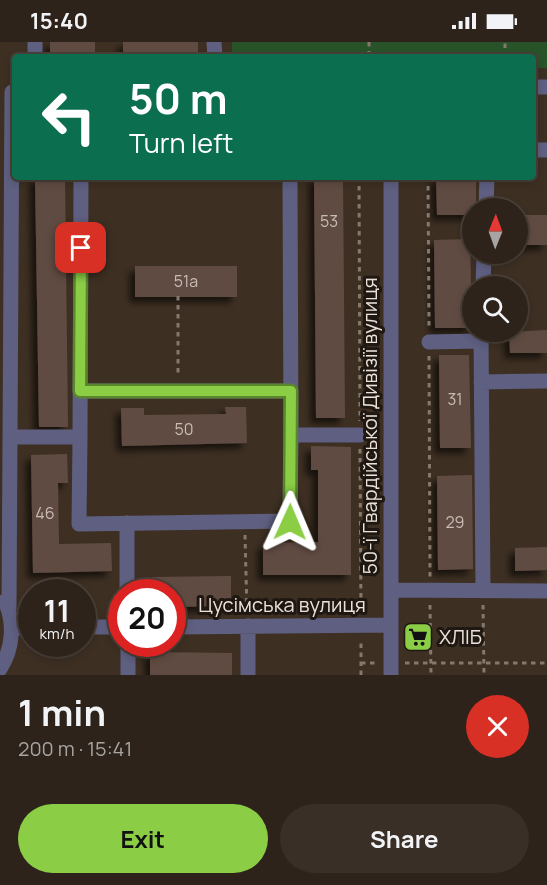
<!DOCTYPE html>
<html lang="en">
<head>
<meta charset="utf-8">
<style>
  body { margin:0; font-family:Manrope,sans-serif; background:#3a2f27; color:#f1f3f6; height:100vh; display:flex; flex-direction:column; font-size:22px; white-space:nowrap }
  * { box-sizing:border-box; margin:0 }
  p { font-size:20px; color:#a7a4a2 }
  .icon { flex:none; width:33px; height:33px; fill:none; stroke:currentColor; stroke-width:2; stroke-linecap:round; stroke-linejoin:round }
  .map { position:relative; height:633px; overflow:hidden }
  .details { display:flex; flex-direction:column; background:#2e231a; flex:1 }
  .details>* { flex:none }
  .hud { position:absolute; left:12px; top:12px; width:524px; height:126px; border-radius:6px; box-shadow:0 3px 9px #0003,0 0 0 2px #494039; background:#0b6e4f; color:#fff; overflow:hidden }
  .needle { width:39px; rotate:1deg }
  .controls { position:absolute; left:462px; top:156px; display:grid; gap:12px }
  .controls a { display:grid; place-items:center; width:66px; height:66px; border-radius:50%; background:#2e231a; box-shadow:0 3px 9px #0003,0 0 0 2px #494039; font-size:30px }
  .speed { position:absolute; left:18px; top:537px; display:flex; gap:12px; font-size:30px; font-weight:700; text-align:center }
  .speed>* { display:grid; place-content:center; width:78px; height:78px; border-radius:50%; background:#2e231a; box-shadow:0 3px 9px #0003,0 0 0 2px #494039; line-height:1 }
  .speed small { font-size:15px; font-weight:400 }
  .speed .limit { border:9px solid #d22; background:#fff; color:#111 }
  .pin { position:absolute; display:grid; place-items:center; width:51px; height:51px; color:#fff; margin:-26px; border-radius:12px; box-shadow:0 3px 9px #0006 }
  .me { position:absolute; width:66px; margin:-33px; rotate:1deg; stroke-linejoin:round; filter:drop-shadow(0 0 4px #0008) }
  .turn { display:flex; align-items:center; gap:21px; height:126px; padding:0 18px; font-size:27px }
  .turn .icon { width:78px; height:78px; stroke-width:2.5 }
  .turn b { display:block; font-size:42px; line-height:51px }
  .round { display:grid; place-items:center; flex:none; width:63px; height:63px; border-radius:32px; background:#3a2f27 }
  .overview { display:flex; align-items:center; justify-content:space-between; height:102px; padding:0 18px }
  h1 { font-size:36px; font-weight:700; line-height:45px }
  .action { display:flex; gap:12px; margin-top:auto; padding:12px 18px }
  .action a { flex:1; height:69px; border-radius:36px; background:#8bce46; color:#111; font-size:24px; font-weight:700; line-height:69px; text-align:center }
  .action a+a { background:#3a2f27; color:#f1f3f6 }
  .status { display:flex; justify-content:space-between; align-items:center; height:42px; padding:0 30px; background:#2e231a; direction:ltr }
  .status svg { height:16px; fill:currentColor }
  .map>svg:first-child { display:block }
  .green { fill:#285228 }
  .building { fill:#604c43; filter:url(#shadow) }
  .lines { fill:none; stroke-linecap:round; stroke-linejoin:round }
  .path { stroke:#85796e; stroke-width:3; stroke-dasharray:4.5 4.5; stroke-linecap:butt }
  .minor { stroke:#5e5f81; stroke-width:15 }
  .route-casing { stroke:#5a862e; stroke-width:15 }
  .route { stroke:#8bce46; stroke-width:10 }
  .labels { text-anchor:middle; stroke-width:6; stroke-linejoin:round; paint-order:stroke }
  .number-label { font-size:16px; fill:#c8bcb4 }
  .street-label { font-size:20px; fill:#ebe1d9; stroke:#1f1812 }
  .poi-label { font-size:20px; fill:#ebe1d9; stroke:#1f1812; text-anchor:start }
</style>
</head>
<body>
<div class="status"><b>15:40</b><svg viewBox="0 0 49 12"><path d="M0 12V9h3v3zM5 12V6h3v6zM10 12V3h3v9zM15 12V0h3v12zM26 1h20v11H26zM47 4h2v5h-2z"/></svg></div>
<div class="map">
<svg width="547" height="633" viewBox="0 0 547 633">
  <defs>
    <filter id="shadow"><feDropShadow dx="-5.5" dy="5.5" stdDeviation="3" flood-color="#0009"/></filter>
  </defs>
  <rect width="100%" height="100%" fill="#3d2f22"/>
  <!-- green -->
  <path class="green" d="M 232,0 L 547,0 L 547,26 L 533,26 L 532,15 L 232,15 Z"/>
  <!-- building -->
  <path class="building" d="M 50,0 L 95,0 L 95,15 L 50,15 Z
    M 123,0 L 198,0 L 198,15 L 123,15 Z
    M 35,135 L 65,135 L 68,385 L 39,385 Z
    M 314,135 L 343,135 L 345,376 L 316,376 Z
    M 436,135 L 476,135 L 476,166 L 472,166 L 472,173 L 437,173 Z
    M 518,173 L 547,173 L 547,203 L 518,203 Z
    M 470,197 L 472,286 L 435,286 L 434,198 Z
    M 135,224 L 237,224 L 237,255 L 135,255 Z
    M 547,288 L 547,311 L 510,311 L 509,290 Z
    M 439,313 L 469,313 L 471,406 L 440,406 Z
    M 225,365 L 246,365 L 247,401 L 122,404 L 121,366 L 144,366 L 144,373 L 226,372 Z
    M 311,404 L 351,405 L 351,533 L 263,533 L 263,501 L 318,500 L 318,428 L 311,428 Z
    M 67,412 L 68,441 L 58,441 L 59,502 L 111,501 L 112,529 L 33,531 L 31,413 Z
    M 472,433 L 473,527 L 438,528 L 437,434 Z
    M 547,505 L 547,528 L 515,529 L 515,506 Z
    M 231,534 L 231,564 L 172,565 L 172,550 L 152,550 L 152,535 Z
    M 150,610 L 232,611 L 232,633 L 150,633 Z"/>
  <g class="lines">
    <!-- path -->
    <path class="path" d="M 369,0 L 369,15
      M 505,15 L 505,0
      M 359,135 L 360,379
      M 428,135 L 429,286
      M 178,254 L 178,335
      M 429,314 L 430,535
      M 360,407 L 361,568
      M 245,493 L 247,571
      M 430,563 L 431,633
      M 483,563 L 484,633
      M 361,621 L 377,621
      M 405,621 L 547,621
      M 361,633 L 361,599"/>
    <!-- minor -->
    <path class="minor" d="M 214,0 L 215,15
      M 35,15 L 35,0
      M 532,45 L 547,45
      M 532,108 L 547,108
      M 290,135 L 291,393 L 360,393
      M 486,166 L 487,135
      M 483,244 L 484,212
      M 481,290 L 483,549
      M 429,300 L 481,299
      M 481,340 L 547,339
      M 80,349 L 291,349
      M 10,395 L 80,395 L 81,135
      M 80,395 L 79,482 L 290,479 L 291,393
      M 127,481 L 127,550
      M 391,548 L 547,549
      M 9,567 L 12,50
      M 248,584 L 248,633
      M 82,585 L 122,585
      M 172,585 L 391,583
      M 12,586 L 32,586
      M 128,602 L 128,633
      M 0,627 C 13,607 15,581 5,559
      M 391,633 L 391,135"/>
  </g>
  <g class="lines">
    <!-- route casing -->
    <g class="route-casing">
      <path id="route" d="M 81,206 L 80,349 L 291,349 L 290,480"/>
    </g>
    <!-- route -->
    <use href="#route" class="route"/>
  </g>
  <!-- icons -->
  <defs>
    <g id="supermarket-square" transform="scale(1.5)"><rect x="-9" y="-9" width="18" height="18" rx="4" fill="#8bce46" stroke="#1f1812"/><path d="M-6-5.5h2.5l.6 2H6L4.5 2H-2.5L-4.4-4H-6ZM-1.5 3.2a1.3 1.3 0 1 0 .1 0ZM3 3.2a1.3 1.3 0 1 0 .1 0Z" fill="#111"/></g>
  </defs>
  <g fill-rule="evenodd">
    <use href="#supermarket-square" x="418" y="595"/>
  </g>
  <g class="labels">
    <!-- number labels -->
    <g class="number-label">
      <text x="329" y="185">53</text>
      <text x="186" y="245">51а</text>
      <text x="455" y="363">31</text>
      <text x="184" y="393">50</text>
      <text x="45" y="477">46</text>
      <text x="455" y="486">29</text>
    </g>
    <!-- street labels -->
    <g class="street-label">
      <text transform="translate(370 384) rotate(-90)" y="7">50-ї Гвардійської Дивізії вулиця</text>
      <text x="282" y="570">Цусімська вулиця</text>
    </g>
    <!-- poi labels -->
    <g class="poi-label">
      <text x="439" y="602">ХЛІБ</text>
    </g>
  </g>
</svg>
<div class="controls">
<a><svg class="needle" viewBox="-14 -14 28 28"><path d="M0-13l5 13h-10z" fill="#e53935"/><path d="M0 13l5-13h-10z" fill="#a7a4a2"/></svg></a>
<a><svg class="icon" aria-label="search" viewBox="0 0 24 24"><circle cx="10" cy="10" r="6"/><path d="M15 15l6 6"/></svg></a>
</div>
<div class="speed"><div>11<small>km/h</small></div><div class="limit">20</div></div>
<div class="pin" style="left:81px;top:206px;background:#d93025"><svg class="icon" aria-label="arrive" viewBox="0 0 24 24"><path d="M6 21V4h12l-3 4 3 4H6"/></svg></div>
<svg class="me" style="left:290px;top:480px" viewBox="-20 -20 40 40"><path d="M0-17L14 15 0 8-14 15z" fill="#8bce46" stroke="#fff" stroke-width="4"/></svg>
<div class="hud">
<div class="turn"><svg class="icon" aria-label="left" viewBox="0 0 24 24"><path d="M17 20v-9H6M10 6l-5 5 5 5"/></svg><div><b>50 m</b>Turn left</div></div>
</div>
</div>
<section class="details">
<div class="overview"><div><h1>1 min</h1><p>200 m · 15:41</p></div><a class="round" style="background:#d93025;color:#fff"><svg class="icon" aria-label="close" viewBox="0 0 24 24"><path d="M6 6l12 12M18 6L6 18"/></svg></a></div>
<div class="action"><a>Exit</a><a>Share</a></div>
</section>
</body>
</html>
